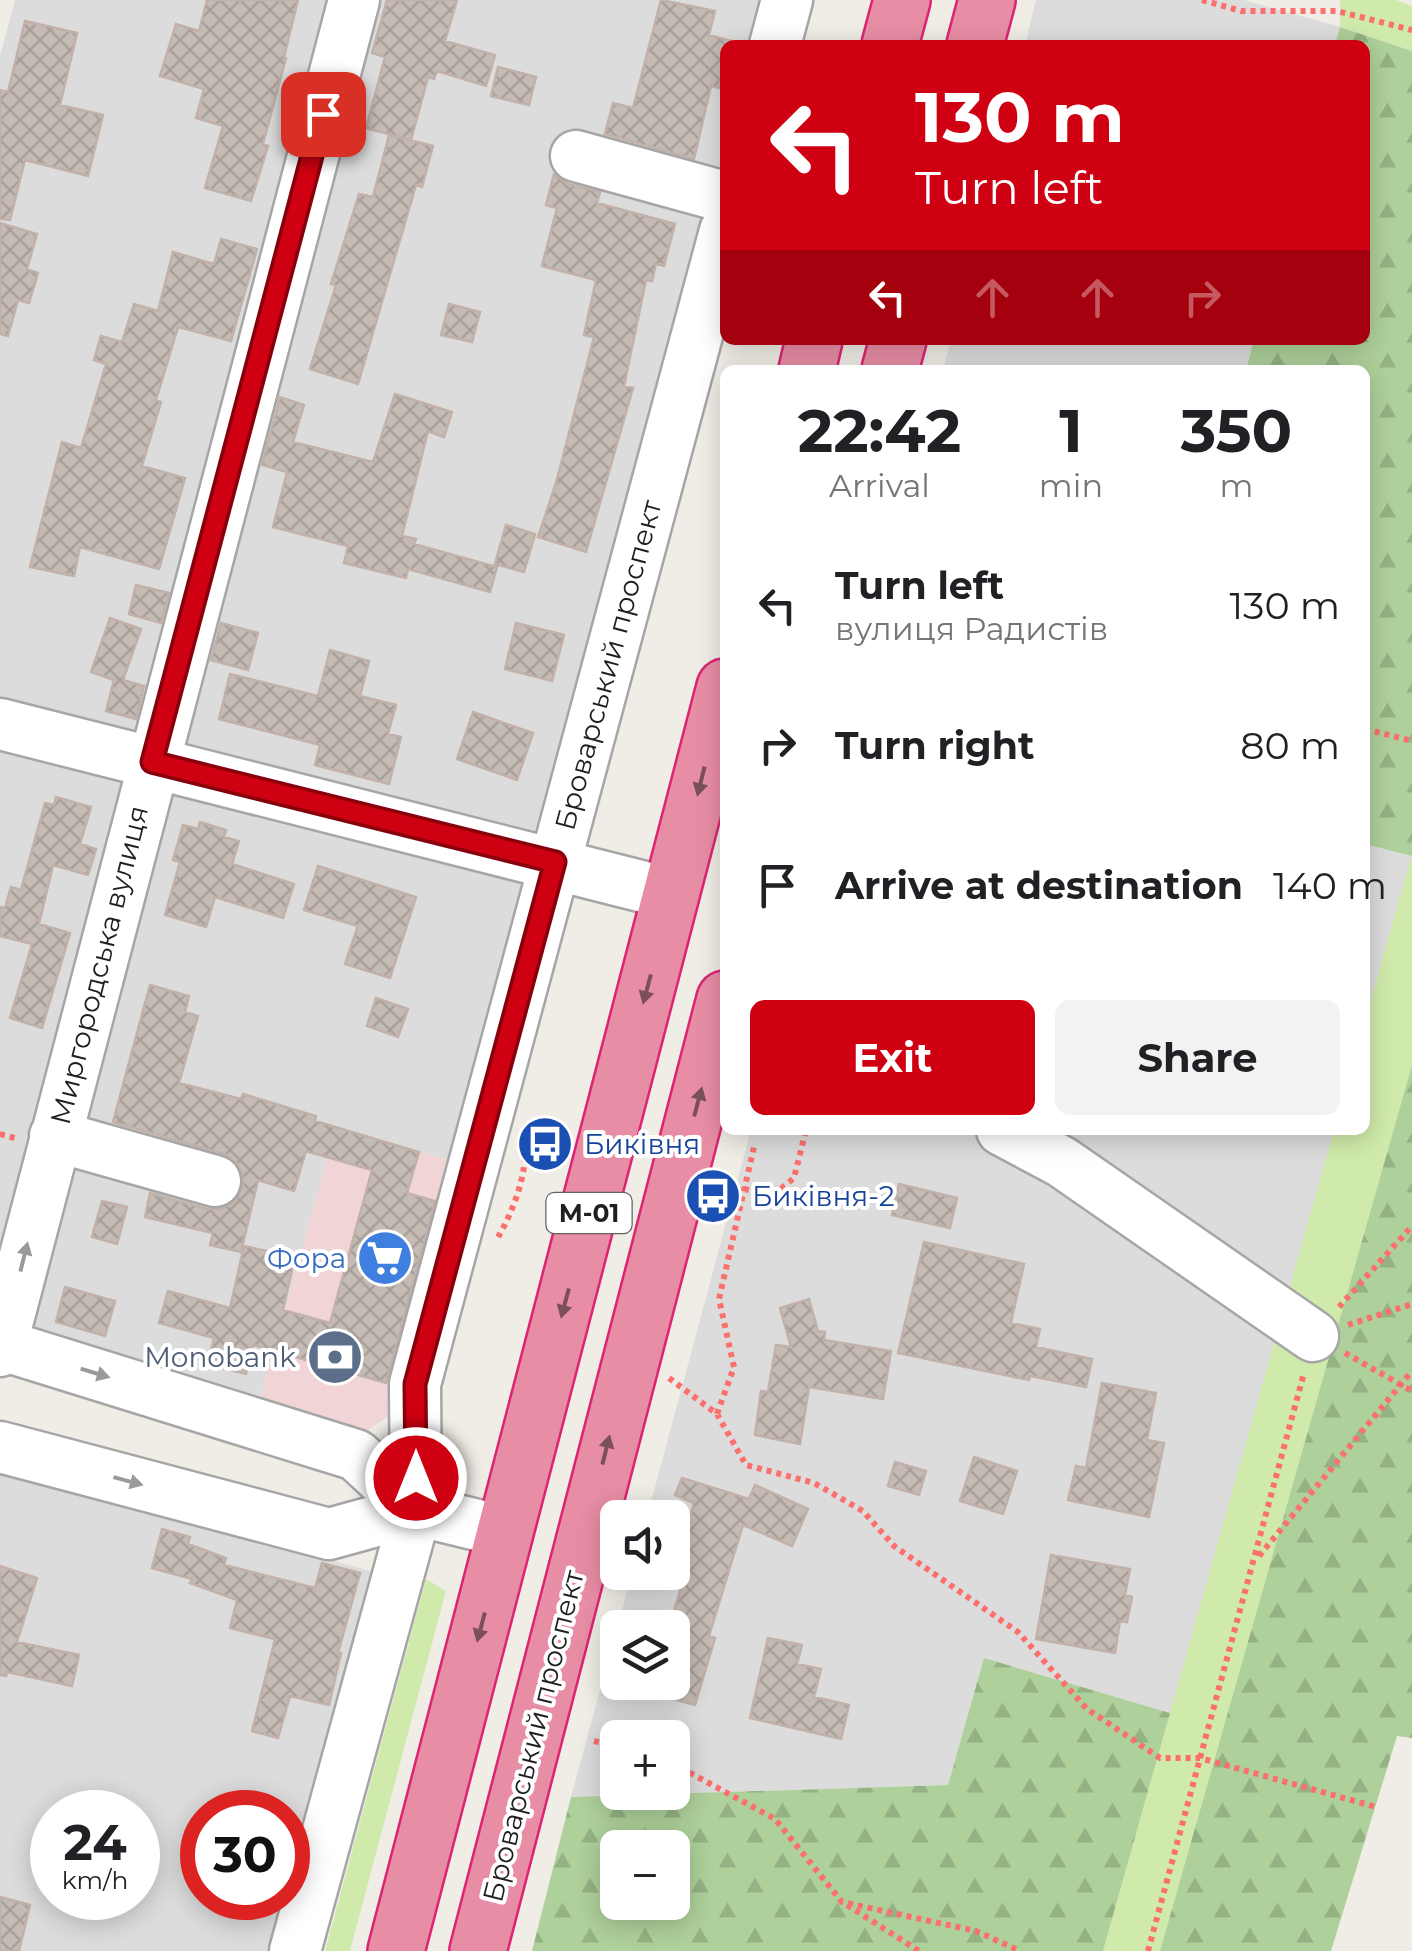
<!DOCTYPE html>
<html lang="en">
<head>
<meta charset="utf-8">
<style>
  body { margin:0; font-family:Montserrat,sans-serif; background:#f2f2f2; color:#202124; height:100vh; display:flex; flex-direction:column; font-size:38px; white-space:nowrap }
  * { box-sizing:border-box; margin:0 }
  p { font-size:32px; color:#757577 }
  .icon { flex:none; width:55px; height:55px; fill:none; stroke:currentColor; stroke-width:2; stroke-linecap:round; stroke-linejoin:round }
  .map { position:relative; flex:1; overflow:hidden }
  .side { position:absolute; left:720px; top:365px; width:650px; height:770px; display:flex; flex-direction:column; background:#fff; border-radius:15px; box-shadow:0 5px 25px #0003 }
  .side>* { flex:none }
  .top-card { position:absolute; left:720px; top:40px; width:650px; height:305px; border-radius:15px; box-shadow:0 5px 25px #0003; background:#cf0011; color:#fff; overflow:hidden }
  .fabs { position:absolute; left:600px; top:1500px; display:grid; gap:20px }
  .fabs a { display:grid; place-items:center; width:90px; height:90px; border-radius:15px; background:#fff; box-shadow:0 5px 25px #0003; font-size:50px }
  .speed { position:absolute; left:30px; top:1790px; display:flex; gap:20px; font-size:50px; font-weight:700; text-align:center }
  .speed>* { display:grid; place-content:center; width:130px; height:130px; border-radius:50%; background:#fff; box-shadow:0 5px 25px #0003; line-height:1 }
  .speed small { font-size:25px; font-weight:400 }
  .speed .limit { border:15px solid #d22; background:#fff; color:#111 }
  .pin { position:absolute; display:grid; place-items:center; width:85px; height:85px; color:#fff; margin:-42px; border-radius:20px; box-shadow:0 5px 15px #0006 }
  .me { position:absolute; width:110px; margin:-55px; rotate:0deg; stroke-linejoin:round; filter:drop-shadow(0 0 8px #0008) }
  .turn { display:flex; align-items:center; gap:35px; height:210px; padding:0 30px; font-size:45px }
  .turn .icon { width:130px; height:130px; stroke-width:2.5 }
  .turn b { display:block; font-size:70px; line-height:85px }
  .lanes { display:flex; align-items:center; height:95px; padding:0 30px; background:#0003; justify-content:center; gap:50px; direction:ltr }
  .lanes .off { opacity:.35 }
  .eta { display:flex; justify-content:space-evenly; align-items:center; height:170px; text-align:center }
  .eta b { font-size:60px; font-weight:700; line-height:70px }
  .primary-button { display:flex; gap:20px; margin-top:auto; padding:20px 30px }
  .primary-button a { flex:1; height:115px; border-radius:15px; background:#cf0011; color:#fff; font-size:40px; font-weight:700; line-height:115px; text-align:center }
  .primary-button a+a { background:#f2f2f2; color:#202124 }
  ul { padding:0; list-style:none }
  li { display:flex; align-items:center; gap:30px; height:140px; padding:0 30px }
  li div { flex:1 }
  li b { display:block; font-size:38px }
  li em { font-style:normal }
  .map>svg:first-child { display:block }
  .residential { fill:#dddcdc; fill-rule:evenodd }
  .commercial { fill:#f1d5d6 }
  .grass { fill:#d0eaab }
  .forest { fill:url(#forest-firs); fill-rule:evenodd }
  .building { fill:url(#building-cross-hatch); stroke:#c2b1a8; stroke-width:2.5 }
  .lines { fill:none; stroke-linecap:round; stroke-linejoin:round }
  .minor-casing { stroke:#a6a6a6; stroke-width:55 }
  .highway-casing { stroke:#dc2473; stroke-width:60 }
  .path { stroke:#fb6f6c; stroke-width:6; stroke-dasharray:5 5; stroke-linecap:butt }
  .minor { stroke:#fff; stroke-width:50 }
  .highway { stroke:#e88da6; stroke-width:55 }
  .oneway { fill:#79505c }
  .oneway2 { fill:#9a9a9a }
  .route-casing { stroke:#87000b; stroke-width:25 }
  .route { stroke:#cf0011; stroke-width:18 }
  .labels { text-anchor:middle; stroke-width:8; stroke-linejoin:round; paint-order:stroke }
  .shield { fill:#fff; stroke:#626262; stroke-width:2.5 }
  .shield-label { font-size:25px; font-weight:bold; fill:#1f1f1f }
  .street-label { font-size:28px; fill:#1f1f1f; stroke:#fff }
  .transit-label { font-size:28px; fill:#164399; stroke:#fff; text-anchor:start }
  .shop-label { font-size:28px; fill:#366cbe; stroke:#fff; text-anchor:end }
  .service-label { font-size:28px; fill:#4e5e75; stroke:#fff; text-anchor:end }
</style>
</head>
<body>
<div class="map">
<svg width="1412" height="1951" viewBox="0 0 1412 1951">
  <defs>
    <pattern id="forest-firs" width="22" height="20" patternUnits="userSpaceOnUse" patternTransform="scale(2.5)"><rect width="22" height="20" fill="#aed09a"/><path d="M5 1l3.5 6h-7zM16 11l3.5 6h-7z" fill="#95b284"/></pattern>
    <pattern id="building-cross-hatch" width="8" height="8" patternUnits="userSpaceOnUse" patternTransform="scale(2.5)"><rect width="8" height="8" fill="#c5bbb5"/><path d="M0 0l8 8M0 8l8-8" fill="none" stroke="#a9a09b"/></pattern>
  </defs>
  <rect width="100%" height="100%" fill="#f0ece6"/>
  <!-- residential -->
  <path class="residential" d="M 15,0 L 768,0 L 756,45 L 725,45 L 725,164 L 461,1164 L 336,1128 L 260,1399 L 16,1331 L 0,1282 L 0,56 Z
    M 1036,0 L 1244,0 L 1340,27 L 1335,45 L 1025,45 Z
    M 951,340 L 1254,340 L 1246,370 L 943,370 Z
    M 1365,844 L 1412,856 L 1365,1021 Z
    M 751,1130 L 1334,1130 L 1170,1713 L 984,1658 L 948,1785 L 571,1797 L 632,1573 L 672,1572 L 672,1518 L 647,1517 ZM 618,1628 L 672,1628 L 672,1682 L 618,1682 ZM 618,1738 L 672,1738 L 672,1792 L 618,1792 Z
    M 0,1467 L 377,1573 L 277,1951 L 0,1951 ZM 52,1812 L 138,1812 L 138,1898 L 52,1898 ZM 202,1812 L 288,1812 L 288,1898 L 202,1898 Z"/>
  <!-- commercial -->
  <path class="commercial" d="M 336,1127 L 461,1164 L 391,1414 L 367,1431 L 260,1399 Z"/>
  <!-- grass -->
  <path class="grass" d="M 1340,0 L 1396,0 L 1412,6 L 1412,51 L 1340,27 Z
    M 1412,854 L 1412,1065 L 1160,1951 L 1103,1951 L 1334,1130 L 1365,1130 L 1365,1021 Z
    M 426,1579 L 446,1591 L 350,1951 L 325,1951 Z"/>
  <!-- forest -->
  <path class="forest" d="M 1340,27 L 1412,51 L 1412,856 L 1365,844 L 1365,370 L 1246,370 L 1254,340 L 1365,340 L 1365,45 L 1335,45 Z
    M 1412,1065 L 1412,1738 L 1397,1736 L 1331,1951 L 1160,1951 Z
    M 984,1658 L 1170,1713 L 1103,1951 L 532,1951 L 571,1797 L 948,1785 ZM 618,1848 L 672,1848 L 672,1902 L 618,1902 Z"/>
  <!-- building -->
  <path class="building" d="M 207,0 L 298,0 L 284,57 L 286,58 L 263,144 L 268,146 L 251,201 L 205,188 L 223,126 L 196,118 L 204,89 L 160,76 L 176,24 L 199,31 Z
    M 387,0 L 457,0 L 445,41 L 495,55 L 486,86 L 437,71 L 434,79 L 428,77 L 411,140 L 366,128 L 385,57 L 372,53 Z
    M 661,0 L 715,11 L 709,35 L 731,41 L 730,45 L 725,45 L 725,63 L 719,88 L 711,86 L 694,159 L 605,134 L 613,103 L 633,108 Z
    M 25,21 L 77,33 L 60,105 L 103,115 L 88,176 L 25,160 L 10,220 L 0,219 L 0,90 L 8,92 Z
    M 498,67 L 536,77 L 529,105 L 491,96 Z
    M 389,135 L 433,146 L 422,187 L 416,185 L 358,384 L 310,369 L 336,285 L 331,284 L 359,194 L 373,197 Z
    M 554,174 L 568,184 L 600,192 L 597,203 L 675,224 L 664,266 L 656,264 L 652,281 L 646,280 L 624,386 L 633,388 L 586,552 L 538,537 L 556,483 L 594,337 L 584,335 L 596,280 L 542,266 L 557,208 L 546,205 Z
    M 0,223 L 37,234 L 27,269 L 38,273 L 29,303 L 18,300 L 8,336 L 0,334 Z
    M 221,239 L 257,249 L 231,341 L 178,327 L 156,400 L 161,402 L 142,466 L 185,478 L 159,569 L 80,547 L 74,576 L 30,567 L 62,442 L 81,448 L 106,364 L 94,360 L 101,336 L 122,342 L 134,304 L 158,311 L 173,252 L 214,264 Z
    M 449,304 L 480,312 L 472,342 L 441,335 Z
    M 395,394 L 452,412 L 444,437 L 428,431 L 402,536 L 416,539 L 414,544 L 497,567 L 490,592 L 408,569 L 406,578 L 344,563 L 348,546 L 273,527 L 287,472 L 262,465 L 280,397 L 304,405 L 293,442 L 373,462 Z
    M 506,525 L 535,534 L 524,572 L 495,564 Z
    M 136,585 L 169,593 L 161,623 L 129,614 Z
    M 110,618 L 141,629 L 123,680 L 144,686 L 136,719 L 106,711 L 114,680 L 91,672 Z
    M 221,623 L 258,633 L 248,670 L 211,660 Z
    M 516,623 L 564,635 L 552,681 L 505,669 Z
    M 330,650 L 369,661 L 360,696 L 396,705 L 388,734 L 401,737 L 389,784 L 315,765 L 320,745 L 219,719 L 230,674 L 318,696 Z
    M 473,712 L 533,733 L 517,780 L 457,759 Z
    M 56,797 L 91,807 L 80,844 L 96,849 L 88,875 L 53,865 L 39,924 L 70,933 L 42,1028 L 10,1018 L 32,944 L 0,936 L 0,907 L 5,908 L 11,887 L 21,890 L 45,803 L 54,805 Z
    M 200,822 L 226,830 L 224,837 L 239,841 L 232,864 L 294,884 L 283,918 L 215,897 L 206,927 L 165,915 L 180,862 L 173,860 L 183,825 L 198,829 Z
    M 318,866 L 416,897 L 390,978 L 345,964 L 358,926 L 304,910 Z
    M 150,985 L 189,996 L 185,1012 L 198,1016 L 179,1083 L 241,1099 L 243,1094 L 316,1116 L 315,1121 L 419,1152 L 407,1193 L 435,1201 L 386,1383 L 253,1345 L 246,1374 L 208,1364 L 214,1338 L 159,1323 L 168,1291 L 230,1308 L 244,1246 L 295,1257 L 283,1310 L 330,1323 L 372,1170 L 306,1151 L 294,1191 L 258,1180 L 241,1252 L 210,1245 L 213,1233 L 145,1217 L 150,1193 L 207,1209 L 221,1209 L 234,1202 L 243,1188 L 242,1173 L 236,1162 L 224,1154 L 113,1122 Z
    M 376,998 L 408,1009 L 398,1037 L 367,1026 Z
    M 899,1184 L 957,1198 L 950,1228 L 892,1215 Z
    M 102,1201 L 127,1207 L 117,1244 L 92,1237 Z
    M 924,1242 L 1024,1264 L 1011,1323 L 1040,1329 L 1036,1347 L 1092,1359 L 1086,1387 L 1030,1376 L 1029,1380 L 898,1353 Z
    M 65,1287 L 115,1301 L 105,1336 L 56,1322 Z
    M 809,1299 L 818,1331 L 825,1332 L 824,1340 L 891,1351 L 883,1399 L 809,1387 L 800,1444 L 755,1435 L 761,1391 L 768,1392 L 776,1345 L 791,1347 L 780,1308 Z
    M 1102,1383 L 1156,1393 L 1147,1440 L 1164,1443 L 1149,1517 L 1068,1500 L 1076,1466 L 1086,1468 Z
    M 974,1457 L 1017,1471 L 1003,1514 L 960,1501 Z
    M 895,1462 L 926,1471 L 919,1495 L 888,1486 Z
    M 682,1478 L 749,1499 L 755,1485 L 808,1509 L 792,1546 L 743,1525 L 709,1636 L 715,1638 L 695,1705 L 662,1696 L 666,1682 L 672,1682 L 672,1617 L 687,1569 L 672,1565 L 672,1535 L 680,1511 L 691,1514 L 694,1503 L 675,1495 Z
    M 162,1529 L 190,1537 L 188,1544 L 226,1558 L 224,1565 L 315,1588 L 322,1563 L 360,1573 L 338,1653 L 341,1653 L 329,1705 L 290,1696 L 278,1738 L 252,1731 L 275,1639 L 230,1628 L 237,1600 L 190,1583 L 192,1579 L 152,1568 Z
    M 1051,1555 L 1130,1569 L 1125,1595 L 1132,1597 L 1127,1622 L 1120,1621 L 1115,1653 L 1036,1639 Z
    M 0,1566 L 37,1578 L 17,1642 L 79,1655 L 72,1686 L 7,1672 L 6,1676 L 0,1675 Z
    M 768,1638 L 802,1645 L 797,1664 L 821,1669 L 814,1697 L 849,1705 L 841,1739 L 750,1718 Z
    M 0,1897 L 30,1905 L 19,1951 L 0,1951 Z"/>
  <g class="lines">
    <!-- minor casing -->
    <g class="minor-casing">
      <path id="minor" d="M 775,45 L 787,0
        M 576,156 L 725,197
        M 0,724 L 672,894
        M 1002,1130 L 1062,1162 L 1313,1336
        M 55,1136 L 215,1181
        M 2,1345 L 356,1455 L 416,1510 L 506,1532
        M 0,1351 L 354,0
        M 0,1447 L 329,1534 L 416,1510
        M 295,1951 L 416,1510 L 415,1384 L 725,231"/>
    </g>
    <!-- highway casing -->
    <g class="highway-casing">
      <path id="highway" d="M 890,45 L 902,0
        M 975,45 L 987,0
        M 807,370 L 814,340
        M 890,370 L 898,340
        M 396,1951 L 725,687
        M 478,1951 L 725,999"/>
    </g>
    <!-- path -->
    <path class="path" d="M 1202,0 L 1241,11 L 1337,11 L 1412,30
      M 1365,729 L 1412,741
      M 0,1134 L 18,1139
      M 744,1189 L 773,1195 L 794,1178 L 806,1130
      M 498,1237 C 511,1216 530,1169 523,1146
      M 1339,1307 L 1412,1226
      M 1348,1325 L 1412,1304
      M 1345,1353 L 1412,1391
      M 669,1378 L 717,1414 L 746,1465 L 814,1483 L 863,1511 L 894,1546 L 1018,1632 L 1087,1709 L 1160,1758 L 1200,1758 L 1376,1807
      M 717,1414 L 734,1367 L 719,1299 L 754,1147
      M 1259,1556 L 1412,1371
      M 594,1741 L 618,1747
      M 672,1763 L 775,1819 L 842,1902 L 976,1931 L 1020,1951
      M 847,1905 L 919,1951
      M 1148,1951 L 1304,1373"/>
    <!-- minor -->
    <use href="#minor" class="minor"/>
    <!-- highway -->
    <use href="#highway" class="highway"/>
  </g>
  <!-- one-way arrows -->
  <defs><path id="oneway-solid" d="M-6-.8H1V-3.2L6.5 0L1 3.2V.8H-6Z" transform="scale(2.5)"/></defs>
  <g class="oneway">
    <use href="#oneway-solid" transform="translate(701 781) rotate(104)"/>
    <use href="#oneway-solid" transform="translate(647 989) rotate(105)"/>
    <use href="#oneway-solid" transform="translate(698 1102) rotate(-75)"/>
    <use href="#oneway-solid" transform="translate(565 1303) rotate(105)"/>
    <use href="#oneway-solid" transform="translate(606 1450) rotate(-76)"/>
    <use href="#oneway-solid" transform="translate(481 1627) rotate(105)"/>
  </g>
  <g class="oneway2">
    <use href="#oneway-solid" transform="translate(24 1257) rotate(-76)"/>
    <use href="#oneway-solid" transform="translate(95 1373) rotate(17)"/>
    <use href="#oneway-solid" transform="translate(128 1481) rotate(15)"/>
  </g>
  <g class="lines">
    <!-- route casing -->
    <g class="route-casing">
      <path id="route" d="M 323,114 L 152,762 L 555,862 L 415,1384 L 416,1478"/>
    </g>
    <!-- route -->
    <use href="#route" class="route"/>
  </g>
  <!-- icons -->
  <defs>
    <g id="bus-disc" transform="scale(2.875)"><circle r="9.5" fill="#1a4fb4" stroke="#fff"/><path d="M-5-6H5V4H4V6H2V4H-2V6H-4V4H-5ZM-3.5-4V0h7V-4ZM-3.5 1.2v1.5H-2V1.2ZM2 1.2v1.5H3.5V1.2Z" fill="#fff"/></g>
    <g id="supermarket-disc" transform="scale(2.875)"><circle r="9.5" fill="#3f7fe0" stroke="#fff"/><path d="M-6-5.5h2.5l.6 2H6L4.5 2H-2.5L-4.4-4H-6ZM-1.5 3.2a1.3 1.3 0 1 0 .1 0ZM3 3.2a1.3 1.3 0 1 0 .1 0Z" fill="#fff"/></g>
    <g id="bank-disc" transform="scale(2.875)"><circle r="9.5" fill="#5c6f8a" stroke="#fff"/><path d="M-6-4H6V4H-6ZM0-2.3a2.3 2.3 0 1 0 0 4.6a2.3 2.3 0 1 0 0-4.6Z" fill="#fff"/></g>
  </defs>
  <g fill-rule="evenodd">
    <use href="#bus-disc" x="545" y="1144"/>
    <use href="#bus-disc" x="713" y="1196"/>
    <use href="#supermarket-disc" x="385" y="1258"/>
    <use href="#bank-disc" x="335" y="1357"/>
  </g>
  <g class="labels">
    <!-- shield labels -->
    <rect class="shield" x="546.5" y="1193" width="85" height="40" rx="8"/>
    <g class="shield-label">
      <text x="589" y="1222">М-01</text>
    </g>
    <!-- street labels -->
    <g class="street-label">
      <text transform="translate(608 665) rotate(-75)" y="10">Броварський проспект</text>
      <text transform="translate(99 965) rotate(-76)" y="10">Миргородська вулиця</text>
      <text transform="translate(533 1736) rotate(-76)" y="10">Броварський проспект</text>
    </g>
    <!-- transit labels -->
    <g class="transit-label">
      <text x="584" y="1154">Бикiвня</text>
      <text x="752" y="1206">Бикiвня-2</text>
    </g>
    <!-- shop labels -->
    <g class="shop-label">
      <text x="346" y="1268">Фора</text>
    </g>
    <!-- service labels -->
    <g class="service-label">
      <text x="296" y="1367">Monobank</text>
    </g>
  </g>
</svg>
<div class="fabs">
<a><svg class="icon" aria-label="sound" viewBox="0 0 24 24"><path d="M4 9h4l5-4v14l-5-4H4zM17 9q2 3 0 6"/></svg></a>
<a><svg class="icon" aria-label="layers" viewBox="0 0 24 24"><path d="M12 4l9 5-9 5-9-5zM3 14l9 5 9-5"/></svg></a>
<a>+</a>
<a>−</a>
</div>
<div class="speed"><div>24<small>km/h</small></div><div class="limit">30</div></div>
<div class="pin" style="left:323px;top:114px;background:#d93025"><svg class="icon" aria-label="arrive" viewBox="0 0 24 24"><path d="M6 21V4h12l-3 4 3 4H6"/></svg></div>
<svg class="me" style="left:416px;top:1478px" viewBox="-20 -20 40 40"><circle r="17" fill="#cf0011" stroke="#fff" stroke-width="3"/><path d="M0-11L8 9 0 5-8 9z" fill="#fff"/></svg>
<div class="top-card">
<div class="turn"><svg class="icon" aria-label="left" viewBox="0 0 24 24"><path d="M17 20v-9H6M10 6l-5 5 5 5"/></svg><div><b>130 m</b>Turn left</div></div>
<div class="lanes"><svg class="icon" aria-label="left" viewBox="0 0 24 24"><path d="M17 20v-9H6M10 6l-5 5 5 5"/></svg><svg class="icon off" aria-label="ahead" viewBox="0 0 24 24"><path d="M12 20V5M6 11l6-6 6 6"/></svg><svg class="icon off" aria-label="ahead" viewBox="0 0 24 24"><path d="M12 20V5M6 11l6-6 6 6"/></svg><svg class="icon off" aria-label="right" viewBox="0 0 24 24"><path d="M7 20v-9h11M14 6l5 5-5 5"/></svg></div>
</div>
<section class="side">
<div class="eta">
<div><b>22:42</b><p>Arrival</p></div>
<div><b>1</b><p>min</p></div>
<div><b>350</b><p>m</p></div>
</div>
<ul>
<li><svg class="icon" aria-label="left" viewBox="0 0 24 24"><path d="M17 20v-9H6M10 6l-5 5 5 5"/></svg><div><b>Turn left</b><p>вулиця Радистів</p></div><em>130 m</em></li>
<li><svg class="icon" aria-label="right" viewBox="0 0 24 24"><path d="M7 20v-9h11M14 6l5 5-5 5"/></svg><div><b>Turn right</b></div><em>80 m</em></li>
<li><svg class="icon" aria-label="arrive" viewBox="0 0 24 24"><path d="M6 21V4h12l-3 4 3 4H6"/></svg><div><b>Arrive at destination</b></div><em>140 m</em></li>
</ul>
<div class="primary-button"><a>Exit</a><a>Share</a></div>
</section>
</div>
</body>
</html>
